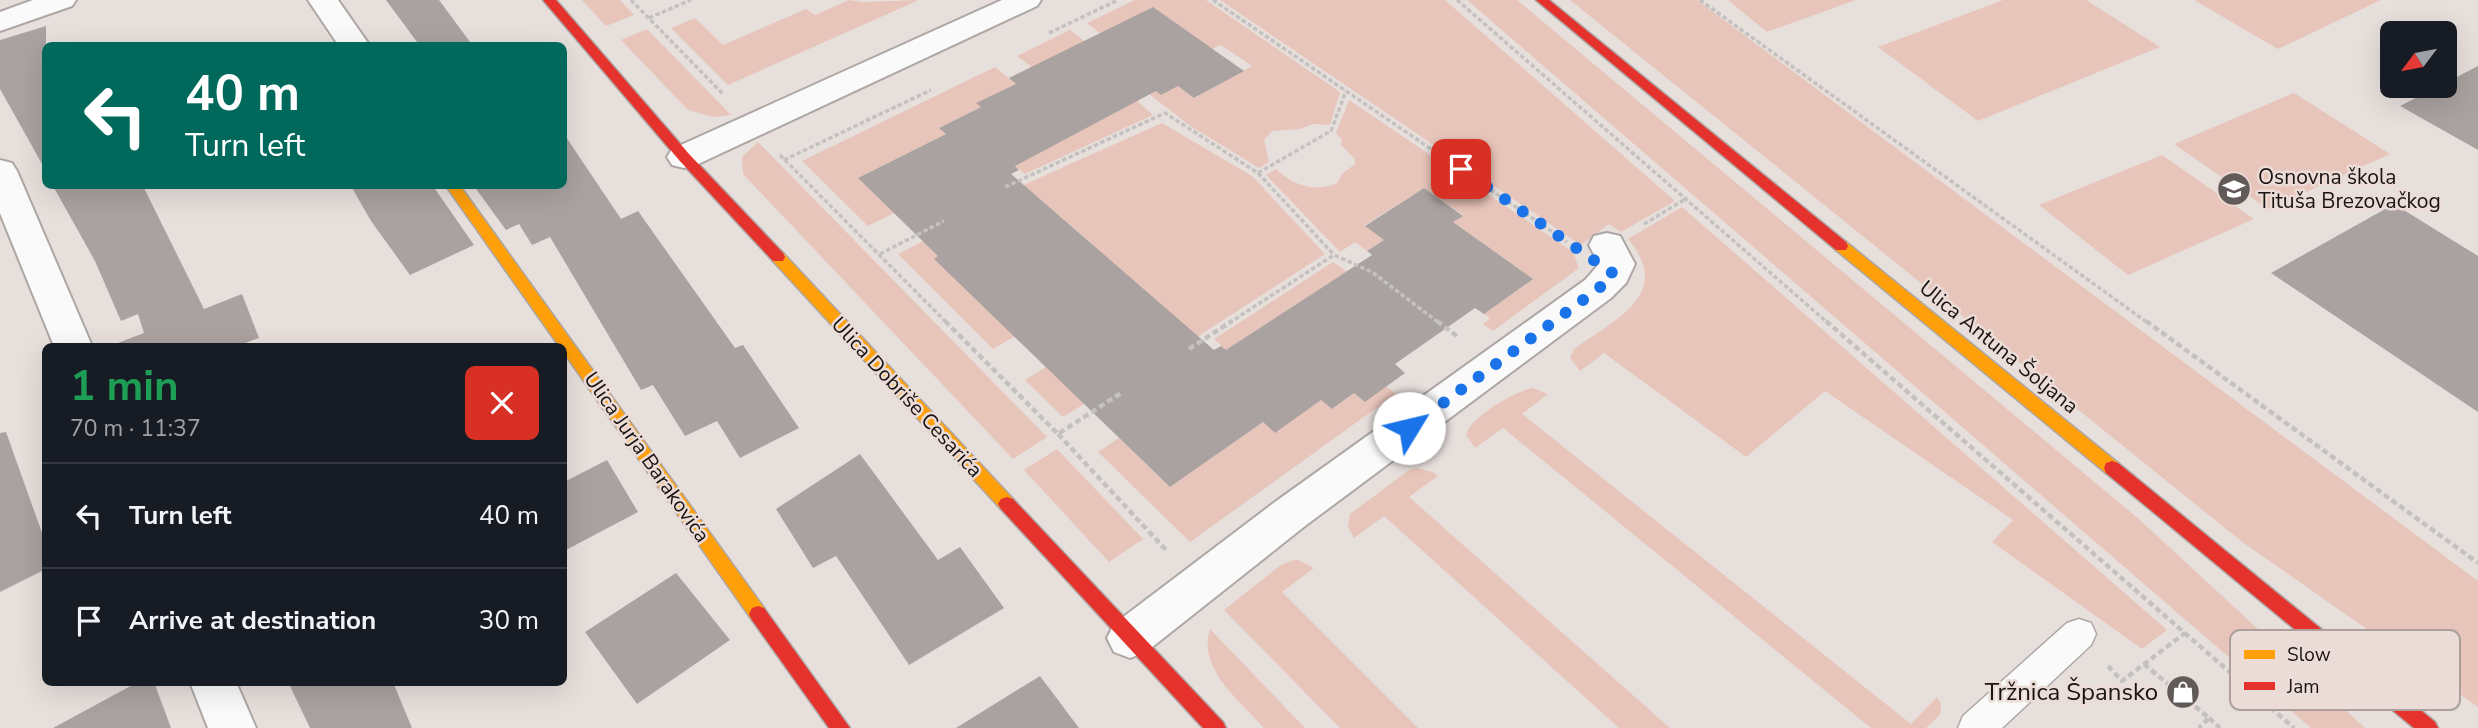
<!DOCTYPE html>
<html lang="en">
<head>
<meta charset="utf-8">
<style>
  body { margin:0; font-family:"Nunito Sans",sans-serif; background:#20242c; color:#f1f3f6; height:100vh; display:flex; flex-direction:column; font-size:26px; white-space:nowrap }
  * { box-sizing:border-box; margin:0 }
  p { font-size:23px; color:#9ea1a6 }
  .icon { flex:none; width:38px; height:38px; fill:none; stroke:currentColor; stroke-width:2; stroke-linecap:round; stroke-linejoin:round }
  .map { position:relative; flex:1; overflow:hidden }
  .panel { position:absolute; left:42px; top:343px; width:525px; height:343px; display:flex; flex-direction:column; background:#171b24; border-radius:10px; box-shadow:0 7px 28px #0002 }
  .panel>* { flex:none }
  .guide { position:absolute; left:42px; top:42px; width:525px; height:147px; border-radius:10px; box-shadow:0 7px 28px #0002; background:#00695c; color:#fff; overflow:hidden }
  .needle { width:46px; rotate:238deg }
  .tools { position:absolute; left:2380px; top:21px; display:grid; gap:14px }
  .tools a { display:grid; place-items:center; width:77px; height:77px; border-radius:10px; background:#171b24; box-shadow:0 7px 28px #0002; font-size:35px }
  .pin { position:absolute; display:grid; place-items:center; width:60px; height:60px; color:#fff; margin:-30px; border-radius:14px; box-shadow:0 4px 10px #0006 }
  .me { position:absolute; width:77px; margin:-38px; rotate:54deg; stroke-linejoin:round; filter:drop-shadow(0 0 5px #0008) }
  .turn { display:flex; align-items:center; gap:24px; height:147px; padding:0 28px; font-size:32px }
  .turn .icon { width:91px; height:91px; stroke-width:2.5 }
  .turn b { display:block; font-size:49px; line-height:60px }
  .round { display:grid; place-items:center; flex:none; width:74px; height:74px; border-radius:10px; background:#20242c }
  .head { display:flex; align-items:center; justify-content:space-between; height:119px; padding:0 28px }
  h1 { font-size:42px; font-weight:700; line-height:52px; color:#1e9e55 }
  ul { padding:0; list-style:none }
  li { display:flex; align-items:center; gap:21px; height:105px; padding:0 28px; border-top:2px solid #363941 }
  li div { flex:1 }
  li b { display:block; font-size:26px }
  li em { font-style:normal }
  .map>svg:first-child { display:block }
  .green { fill:#e8c5ba }
  .building { fill:#a9a2a0 }
  .lines { fill:none; stroke-linecap:round; stroke-linejoin:round }
  .lane-casing { stroke:#ada7a4; stroke-width:3 }
  .street-casing { stroke:#ada7a4; stroke-width:4 }
  .slow-casing { stroke:#ada7a4; stroke-width:3 }
  .jam-casing { stroke:#ada7a4; stroke-width:3 }
  .path-far1 { stroke:#c4c2c0; stroke-width:3.5; stroke-dasharray:4.5 2.5; stroke-linecap:butt }
  .path { stroke:#c4c2c0; stroke-width:4.5; stroke-dasharray:6 3.5; stroke-linecap:butt }
  .lane { fill:#fbfafa; fill-rule:evenodd }
  .street { fill:#fbfafa; fill-rule:evenodd }
  .slow { fill:#ff9f0a; fill-rule:evenodd }
  .jam { fill:#e5322d; fill-rule:evenodd }
  .route { stroke:#1a73e8; stroke-width:12; stroke-dasharray:0 21.6 }
  .labels { text-anchor:middle; stroke-width:5; stroke-linejoin:round; paint-order:stroke }
  .poi-label { font-size:21px; fill:#191312; stroke:#ecdcd7; text-anchor:start }
  .street-label { font-size:21px; fill:#191312; stroke:#ecdcd7 }
  .near-poi-label { font-size:24px; fill:#191312; stroke:#ecdcd7; text-anchor:end }
  .key { fill:#ecdcd7; stroke:#ada09c; stroke-width:2 }
  .key-label { font-size:19px; fill:#191312 }
</style>
</head>
<body>
<div class="map">
<svg width="2478" height="728" viewBox="0 0 2478 728">
  <rect width="100%" height="100%" fill="#e7dfdc"/>
  <!-- green -->
  <path class="green" d="M 582,0 L 620,0 L 634,15 L 606,26 Z
    M 849,0 L 862,2 L 919,0 L 728,85 L 671,28 L 695,18 L 723,45 L 806,9 L 815,15 Z
    M 1135,0 L 1206,0 L 1340,92 L 1330,125 L 1313,124 L 1300,129 L 1272,131 L 1264,140 L 1269,162 L 1259,168 L 1189,125 L 1140,87 L 1178,86 L 1195,98 L 1252,66 L 1221,45 L 1212,49 L 1153,7 L 1105,31 L 1105,37 L 1087,23 Z
    M 1220,0 L 1445,0 L 1675,201 L 1621,232 L 1609,224 L 1581,245 Z
    M 1467,0 L 1517,0 L 2140,520 L 2365,728 L 2311,728 Z
    M 1570,0 L 1697,0 L 2478,581 L 2478,707 L 2241,541 Z
    M 1728,0 L 1856,0 L 1767,32 Z
    M 2003,0 L 2086,0 L 2160,47 L 1978,121 L 1878,47 Z
    M 2194,0 L 2381,0 L 2278,49 Z
    M 647,29 L 731,115 L 713,117 L 688,110 L 621,40 Z
    M 1070,30 L 1100,53 L 1032,67 L 1017,56 Z
    M 995,67 L 1016,84 L 977,103 L 981,107 L 939,128 L 946,134 L 858,178 L 894,213 L 868,226 L 802,161 Z
    M 1128,93 L 1153,115 L 1025,174 L 1005,158 Z
    M 2294,93 L 2390,154 L 2268,209 L 2174,144 Z
    M 1349,100 L 1573,252 L 1579,268 L 1493,331 L 1483,324 L 1490,318 L 1484,314 L 1533,279 L 1453,222 L 1463,215 L 1424,188 L 1365,225 L 1384,240 L 1367,251 L 1355,242 L 1340,252 L 1266,175 L 1276,169 C 1292,185 1315,193 1337,183 L 1343,173 L 1355,164 L 1354,158 L 1341,145 L 1342,140 L 1336,133 Z
    M 1162,123 L 1252,176 L 1325,254 L 1185,345 L 1090,242 L 1041,200 L 1028,207 L 1010,191 Z
    M 758,142 L 1047,437 L 1013,459 L 743,174 L 742,157 Z
    M 2162,155 L 2254,219 L 2128,275 L 2039,205 Z
    M 1682,207 L 2167,630 L 2142,649 L 1992,542 L 2013,520 L 1825,391 L 1746,457 L 1604,353 L 1580,371 L 1570,358 L 1574,349 C 1614,320 1675,294 1628,239 Z
    M 931,237 L 946,252 L 934,259 L 981,304 L 1027,329 L 993,349 L 898,254 Z
    M 1333,262 L 1359,280 L 1342,291 L 1330,282 L 1269,322 L 1237,360 L 1214,339 Z
    M 1046,367 L 1097,396 L 1063,417 L 1025,380 Z
    M 1386,386 L 1396,394 L 1190,542 L 1098,452 L 1119,438 L 1170,487 L 1263,422 L 1275,433 L 1321,400 L 1332,409 L 1354,393 Z
    M 1533,388 L 1548,394 L 1522,414 L 1911,724 L 1937,697 L 1941,704 L 1940,715 L 1926,728 L 1871,728 L 1503,428 L 1475,448 L 1466,435 C 1469,418 1516,390 1533,388 Z
    M 1057,449 L 1143,539 L 1109,562 L 1024,470 Z
    M 1417,468 L 1433,472 L 1438,476 L 1409,497 L 1670,728 L 1619,728 L 1384,516 L 1354,538 L 1348,527 L 1350,514 L 1409,470 Z
    M 1296,559 L 1314,568 L 1282,592 L 1418,728 L 1340,728 L 1224,610 L 1281,565 Z
    M 1210,629 L 1305,728 L 1264,728 C 1240,701 1197,669 1210,629 Z"/>
  <!-- building -->
  <path class="building" d="M 386,0 L 439,0 L 473,46 L 420,46 Z
    M 1153,7 L 1244,71 L 1194,98 L 1178,86 L 1161,95 L 1156,91 L 1015,166 L 1019,170 L 1011,174 L 1214,350 L 1221,346 L 1226,350 L 1372,255 L 1367,251 L 1384,240 L 1365,226 L 1424,188 L 1463,216 L 1453,222 L 1533,279 L 1484,314 L 1475,308 L 1395,364 L 1405,373 L 1365,402 L 1354,393 L 1332,409 L 1321,400 L 1275,433 L 1263,422 L 1170,487 L 934,259 L 938,256 L 858,178 L 946,134 L 939,128 L 981,107 L 976,103 L 1016,84 L 1009,78 Z
    M 46,26 L 46,171 L 0,89 L 0,40 Z
    M 2478,66 L 2478,150 L 2400,106 L 2439,86 L 2445,86 L 2445,83 Z
    M 564,134 L 621,219 L 638,211 L 735,348 L 743,345 L 799,428 L 740,458 L 717,421 L 685,436 L 653,385 L 641,390 L 550,237 L 532,245 L 519,224 L 506,230 L 474,186 L 564,186 Z
    M 53,186 L 143,186 L 204,309 L 242,294 L 259,338 L 237,346 L 115,346 L 115,344 L 144,333 L 138,314 L 121,321 L 95,261 Z
    M 351,186 L 433,186 L 474,245 L 410,275 L 371,221 Z
    M 2394,204 L 2478,256 L 2478,412 L 2271,273 Z
    M 6,432 L 46,544 L 46,569 L 0,592 L 0,433 Z
    M 860,454 L 938,560 L 960,547 L 1004,608 L 909,665 L 836,556 L 813,568 L 776,509 Z
    M 607,460 L 638,512 L 564,551 L 564,482 Z
    M 676,573 L 730,640 L 637,704 L 585,632 Z
    M 1040,676 L 1079,728 L 956,728 Z
    M 138,682 L 154,682 L 171,728 L 53,728 Z
    M 288,682 L 393,682 L 412,728 L 310,728 Z"/>
  <g class="lines">
    <!-- lane casing -->
    <g class="lane-casing">
      <path id="lane" d="M 2079,619 L 2091,623 L 2096,634 L 2091,645 L 2002,728 L 1958,728 L 1963,716 L 2067,623 Z"/>
    </g>
    <!-- street casing -->
    <g class="street-casing">
      <path id="street" d="M 33,0 L 76,0 L 72,6 L 0,31 L 0,12 Z
        M 308,0 L 338,0 L 370,46 L 339,46 Z
        M 1002,0 L 1041,0 L 1037,6 L 696,165 L 684,168 L 672,165 L 667,157 L 672,149 Z
        M 0,160 L 12,163 L 17,171 L 92,346 L 54,346 L 0,213 Z
        M 1607,233 L 1620,236 L 1635,264 L 1626,283 L 1611,298 L 1305,526 L 1146,652 L 1130,658 L 1114,652 L 1107,638 L 1114,624 L 1275,502 L 1585,280 L 1599,264 L 1589,245 L 1594,236 Z
        M 190,682 L 236,682 L 256,728 L 208,728 Z"/>
    </g>
    <!-- slow casing -->
    <g class="slow-casing">
      <path id="slow" d="M 446,186 L 460,186 L 764,608 L 767,614 L 764,620 L 758,622 L 752,620 L 564,353 L 564,346 L 559,346 Z
        M 1841,241 L 1846,242 L 2118,463 L 2120,468 L 2118,473 L 2112,475 L 2106,473 L 1836,250 L 1834,246 L 1836,242 Z
        M 778,252 L 783,253 L 1013,499 L 1016,504 L 1013,509 L 1007,511 L 1001,509 L 773,261 L 771,257 L 773,253 Z"/>
    </g>
    <!-- jam casing -->
    <g class="jam-casing">
      <path id="jam" d="M 543,0 L 556,0 L 689,154 L 783,253 L 785,257 L 783,261 L 773,261 L 679,160 Z
        M 1536,0 L 1549,0 L 1846,242 L 1848,246 L 1846,250 L 1836,250 Z
        M 2112,461 L 2118,463 L 2435,722 L 2438,728 L 2414,728 L 2106,473 L 2104,468 L 2106,463 Z
        M 1007,497 L 1013,499 L 1223,722 L 1226,728 L 1203,728 L 1001,509 L 998,504 L 1001,499 Z
        M 758,606 L 764,608 L 850,728 L 829,728 L 752,620 L 749,614 L 752,608 Z"/>
    </g>
    <!-- path-far1 -->
    <path class="path-far1" d="M 631,0 L 724,95
      M 1213,0 L 1567,242
      M 1457,0 L 1828,323
      M 1700,0 L 2148,323
      M 649,18 L 691,0
      M 1049,33 L 1118,0
      M 780,155 L 947,323
      M 784,160 L 931,90
      M 1258,173 L 1331,131 L 1346,91
      M 1005,187 L 1165,113 L 1258,173 L 1334,255
      M 1644,224 L 1687,198
      M 880,254 L 944,221
      M 1229,323 L 1334,255 L 1372,272 L 1439,323"/>
    <!-- path -->
    <path class="path" d="M 945,321 L 1058,434 L 1121,393
      M 1437,321 L 1458,337
      M 1826,321 L 2294,728
      M 2146,321 L 2478,563
      M 1189,349 L 1232,321
      M 1058,434 L 1167,551
      M 2144,664 L 2209,718 L 2199,728
      M 2108,666 L 2122,681 L 2185,633
      M 2209,718 L 2220,728"/>
    <!-- lane -->
    <use href="#lane" class="lane"/>
    <!-- street -->
    <use href="#street" class="street"/>
    <!-- slow -->
    <use href="#slow" class="slow"/>
    <!-- jam -->
    <use href="#jam" class="jam"/>
  </g>
  <g class="lines">
    <!-- route -->
    <path class="route" d="M 1409,428 L 1598,289 L 1614,274 L 1461,169"/>
  </g>
  <!-- icons -->
  <defs>
    <g id="school-disc" transform="scale(1.75)"><circle r="9.5" fill="#615a59" stroke="#ecdcd7"/><path d="M0-5L7-2L0 1L-7-2ZM-4 1L0 2.5L4 1V4Q0 6-4 4Z" fill="#fff"/></g>
    <g id="shop-disc" transform="scale(1.75)"><circle r="9.5" fill="#615a59" stroke="#ecdcd7"/><path d="M-5-2.5h2.3a2.7 3.5 0 0 1 5.4 0H5L5.5 6h-11ZM-1.5-2.5h3a1.5 2.3 0 0 0-3 0Z" fill="#fff"/></g>
  </defs>
  <g fill-rule="evenodd">
    <use href="#school-disc" x="2234" y="189"/>
    <use href="#shop-disc" x="2183" y="692"/>
  </g>
  <g class="labels">
    <!-- poi labels -->
    <g class="poi-label">
      <text x="2258" y="184">Osnovna škola<tspan x="2258" dy="24">Tituša Brezovačkog</tspan></text>
    </g>
    <!-- street labels -->
    <g class="street-label">
      <text transform="translate(1999 347) rotate(39)" y="7">Ulica Antuna Šoljana</text>
      <text transform="translate(907 397) rotate(47)" y="7">Ulica Dobriše Cesarića</text>
      <text transform="translate(647 457) rotate(55)" y="7">Ulica Jurja Barakovića</text>
    </g>
    <!-- near-poi labels -->
    <g class="near-poi-label">
      <text x="2158" y="700">Tržnica Špansko</text>
    </g>
  </g>
  <!-- legend -->
  <rect x="2230" y="630" width="230" height="80" rx="10" class="key"/>
  <rect x="2244" y="650" width="31" height="9" fill="#ff9f0a"/>
  <rect x="2244" y="682" width="31" height="8" fill="#e5322d"/>
  <g class="key-label">
    <text x="2287" y="661">Slow</text>
    <text x="2287" y="693">Jam</text>
  </g>
</svg>
<div class="tools">
<a><svg class="needle" viewBox="-14 -14 28 28"><path d="M0-13l5 13h-10z" fill="#e53935"/><path d="M0 13l5-13h-10z" fill="#9ea1a6"/></svg></a>
</div>
<div class="pin" style="left:1461px;top:169px;background:#d93025"><svg class="icon" aria-label="arrive" viewBox="0 0 24 24"><path d="M6 21V4h12l-3 4 3 4H6"/></svg></div>
<svg class="me" style="left:1409px;top:428px" viewBox="-20 -20 40 40"><circle r="19" fill="#fff"/><path d="M0-13L10 11 0 6-10 11z" fill="#1a73e8"/></svg>
<div class="guide">
<div class="turn"><svg class="icon" aria-label="left" viewBox="0 0 24 24"><path d="M17 20v-9H6M10 6l-5 5 5 5"/></svg><div><b>40 m</b>Turn left</div></div>
</div>
<section class="panel">
<div class="head"><div><h1>1 min</h1><p>70 m · 11:37</p></div><a class="round" style="background:#d93025;color:#fff"><svg class="icon" aria-label="close" viewBox="0 0 24 24"><path d="M6 6l12 12M18 6L6 18"/></svg></a></div>
<ul>
<li><svg class="icon" aria-label="left" viewBox="0 0 24 24"><path d="M17 20v-9H6M10 6l-5 5 5 5"/></svg><div><b>Turn left</b></div><em>40 m</em></li>
<li><svg class="icon" aria-label="arrive" viewBox="0 0 24 24"><path d="M6 21V4h12l-3 4 3 4H6"/></svg><div><b>Arrive at destination</b></div><em>30 m</em></li>
</ul>
</section>
</div>
</body>
</html>
